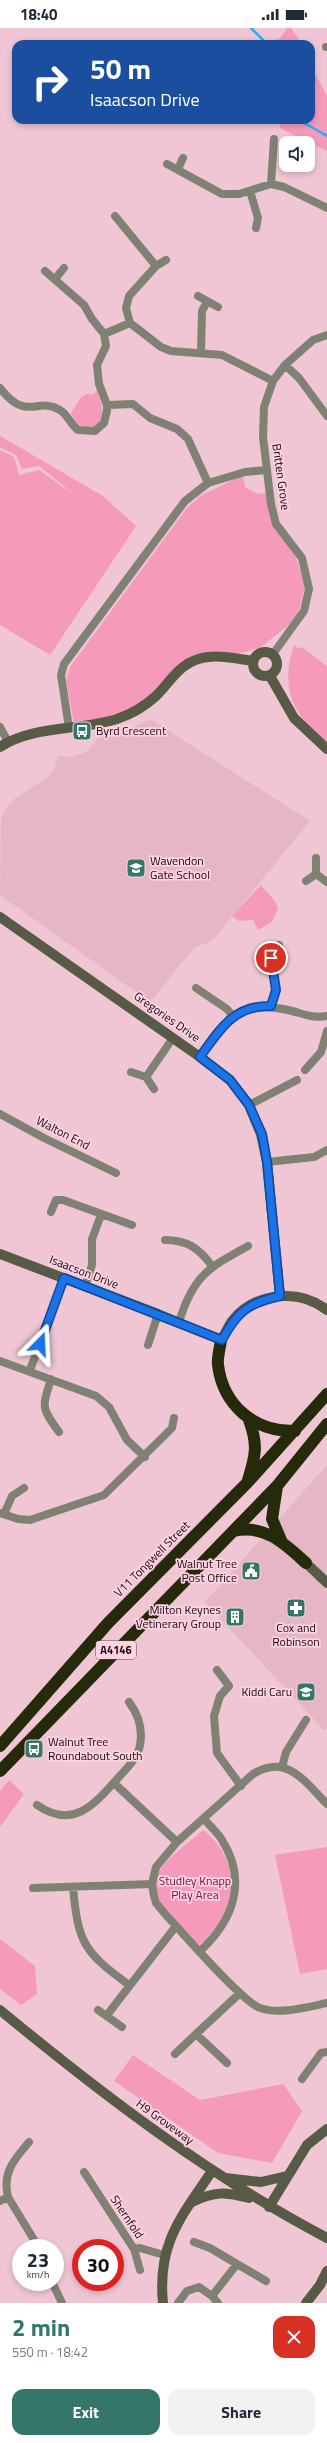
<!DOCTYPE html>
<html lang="en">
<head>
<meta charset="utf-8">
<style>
  body { margin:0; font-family:"Titillium Web",sans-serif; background:#f2f2f3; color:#1f2937; height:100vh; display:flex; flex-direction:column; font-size:15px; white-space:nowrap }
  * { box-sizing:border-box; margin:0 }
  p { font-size:13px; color:#747a83 }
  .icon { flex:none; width:22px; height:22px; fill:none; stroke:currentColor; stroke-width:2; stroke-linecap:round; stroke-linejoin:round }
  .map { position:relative; height:2275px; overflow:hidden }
  .drawer { display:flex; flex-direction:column; background:#fff; flex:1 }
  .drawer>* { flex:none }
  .top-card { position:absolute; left:12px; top:12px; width:303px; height:84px; border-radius:12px; box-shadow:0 2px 6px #0003; background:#1a4fa0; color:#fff; overflow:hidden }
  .buttons { position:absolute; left:279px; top:108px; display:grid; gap:8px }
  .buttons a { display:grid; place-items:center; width:36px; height:36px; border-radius:8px; background:#fff; box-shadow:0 2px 6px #0003; font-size:20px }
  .speed { position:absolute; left:12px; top:2211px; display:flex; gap:8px; font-size:20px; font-weight:700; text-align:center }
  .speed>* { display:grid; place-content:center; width:52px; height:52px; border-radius:50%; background:#fff; box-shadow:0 2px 6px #0003; line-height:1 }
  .speed small { font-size:10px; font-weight:400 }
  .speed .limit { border:6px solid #d22; background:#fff; color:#111 }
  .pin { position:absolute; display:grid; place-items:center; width:34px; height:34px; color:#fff; margin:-17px; border:2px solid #fff; border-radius:50%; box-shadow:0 1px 4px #0007 }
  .me { position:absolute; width:44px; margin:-22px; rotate:21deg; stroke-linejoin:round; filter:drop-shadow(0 0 3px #0008) }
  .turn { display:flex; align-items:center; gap:14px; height:84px; padding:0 12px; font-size:18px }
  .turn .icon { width:52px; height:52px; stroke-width:2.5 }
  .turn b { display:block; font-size:28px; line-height:34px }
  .round { display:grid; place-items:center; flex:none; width:42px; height:42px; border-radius:12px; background:#f2f2f3 }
  .headline { display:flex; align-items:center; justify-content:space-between; height:68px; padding:0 12px }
  h1 { font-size:24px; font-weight:700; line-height:30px; color:#347768 }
  .cta { display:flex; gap:8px; margin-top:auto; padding:8px 12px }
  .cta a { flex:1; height:46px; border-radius:12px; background:#347768; color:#fff; font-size:16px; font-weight:700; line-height:46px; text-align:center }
  .cta a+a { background:#f2f2f3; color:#1f2937 }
  .status { display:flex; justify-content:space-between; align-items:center; height:28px; padding:0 20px; background:#fff; direction:ltr }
  .status svg { height:11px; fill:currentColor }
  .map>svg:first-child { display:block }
  .built { fill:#e6b6c5 }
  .green { fill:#f59aba }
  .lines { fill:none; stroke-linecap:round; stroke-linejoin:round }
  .stream { stroke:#24b0f4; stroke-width:2.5 }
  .street { stroke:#7f8273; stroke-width:8 }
  .secondary { stroke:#575b46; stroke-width:10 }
  .highway { stroke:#252a0a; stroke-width:12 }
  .route-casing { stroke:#114b97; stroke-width:10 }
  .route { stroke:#1a73e8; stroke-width:7 }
  .labels { text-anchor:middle; stroke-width:3.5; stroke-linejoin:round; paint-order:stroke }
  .shield { fill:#fed3e1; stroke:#5c464e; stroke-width:1 }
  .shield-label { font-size:11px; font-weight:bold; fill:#170a0f }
  .street-label { font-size:12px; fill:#170a0f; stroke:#fed3e1 }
  .poi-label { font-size:12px; fill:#170a0f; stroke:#fed3e1; text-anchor:start }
  .park-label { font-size:12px; fill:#740b41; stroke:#fed3e1 }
</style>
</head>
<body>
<div class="status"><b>18:40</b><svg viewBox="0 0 49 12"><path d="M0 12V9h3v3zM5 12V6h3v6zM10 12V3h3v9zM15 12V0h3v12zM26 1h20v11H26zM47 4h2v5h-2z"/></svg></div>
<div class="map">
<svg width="327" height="2275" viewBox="0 0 327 2275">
  <rect width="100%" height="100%" fill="#f0c6d4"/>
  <!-- built -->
  <path class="built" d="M 150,691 L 310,793 L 212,913 L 195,919 L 150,974 L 0,867 L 1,790 L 7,779 L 15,770 L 47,750 L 54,742 L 58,728 L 70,729 L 86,724 L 98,710 L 127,702 Z
    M 327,1437 L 327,1699 L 324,1702 L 205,1574 Z"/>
  <!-- green -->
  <path class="green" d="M 287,0 L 291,0 L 302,16 L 268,16 L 280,10 Z
    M 311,38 L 327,68 L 327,123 L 280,100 L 280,92 L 311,92 Z
    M 97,362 C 101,376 108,389 94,399 C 81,401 76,397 71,385 L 81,369 L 89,365 L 89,367 L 94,366 Z
    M 0,408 L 103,468 L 136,498 L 50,627 L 0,597 L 0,422 L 14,429 L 19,447 L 39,442 L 76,468 L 39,438 L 22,441 L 16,427 L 0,419 Z
    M 243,447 L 245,459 L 258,466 L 266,465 L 271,487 L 296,529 L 305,557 L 299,583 L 290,596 L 261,619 L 245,624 L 198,631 L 159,663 L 119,689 L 74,695 L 66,653 L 70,639 L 187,480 L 200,468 Z
    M 294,617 L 299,621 L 302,619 L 327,638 L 327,714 C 292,686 280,661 294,617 Z
    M 261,857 L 274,872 L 278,881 L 272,894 L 258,902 L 253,892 L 239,893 L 232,888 Z
    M 9,1752 L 24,1766 L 0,1799 L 0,1763 Z
    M 203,1802 C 246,1835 236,1887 198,1918 C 181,1899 143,1871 160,1842 C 170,1827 190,1814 203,1802 Z
    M 327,1819 L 327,1941 L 300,1946 L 275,1827 Z
    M 0,1911 L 35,1938 L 37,1966 L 21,1977 L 0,1961 Z
    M 133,2027 L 200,2072 L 283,2056 L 302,2083 L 272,2135 L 218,2125 L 114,2053 Z"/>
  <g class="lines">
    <!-- stream -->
    <path class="stream" d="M 251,0 L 267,16
      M 299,92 L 327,108"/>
    <!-- street -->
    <path class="street" d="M 326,19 L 327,19
      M 167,136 L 222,166 L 239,166 L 271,156 L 284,159 L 327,180
      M 178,141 L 183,130
      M 271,156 L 274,111
      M 250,163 L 258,190 L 256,200
      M 115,188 L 156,238 L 129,268 L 126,280 L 130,295 L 161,319 L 171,323 L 222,327 L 273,353
      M 156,238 L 166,232
      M 55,251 L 64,240
      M 198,268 L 218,279
      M 104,306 L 130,295
      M 201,324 L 202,283 L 207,274
      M 285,337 L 299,350 L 327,388
      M 0,360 C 27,395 37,368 60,382 C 67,386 71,397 78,402 L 95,403 L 104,395 L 107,383 L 107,377 L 99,356 L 97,337 L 106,318 L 104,306 L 92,291 L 84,277 L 45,243
      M 107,377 L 133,376 L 150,390 L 177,401 L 188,411 L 208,455
      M 273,626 L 304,583 L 309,561 L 302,530 L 276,496 L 271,476 L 263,409 L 264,379 L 273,353 L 285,337 L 313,312 L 327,307
      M 0,699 L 8,714
      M 69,700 L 61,647 L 64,636 L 185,473 L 208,455 L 245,444 L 266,442
      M 316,830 L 316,846
      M 316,846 L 327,854
      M 306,853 L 316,846
      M 259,926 L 271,930
      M 196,960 L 227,981 L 233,988
      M 271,979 L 276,962 L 271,930 L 279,917
      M 200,1029 C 226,992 239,971 288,982 C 302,985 312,991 327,988
      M 305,1042 L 321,1024 L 327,1003
      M 131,1044 L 146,1049
      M 154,1061 L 146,1049 L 173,1010
      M 249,1077 L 297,1052
      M 0,1086 L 44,1110 L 116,1145
      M 267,1134 L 314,1129 L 327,1122
      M 51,1184 L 56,1172 L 63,1172 L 132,1197
      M 165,1212 C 187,1212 199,1220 212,1238
      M 85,1258 L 92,1237 L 92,1211 L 101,1187
      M 179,1294 C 193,1248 208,1240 248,1218
      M 148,1317 L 158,1286
      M 0,1333 L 96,1368 L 109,1379 L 127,1412 L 145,1429
      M 30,1342 L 64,1250
      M 51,1351 C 42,1380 41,1379 59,1404
      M 0,1485 L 18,1491 L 30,1492 L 104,1467 L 172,1400 L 174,1390
      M 4,1486 L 12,1468 L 24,1460
      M 217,1642 L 229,1658 L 220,1668 L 214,1688 L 217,1725 L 241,1758
      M 282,1739 L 286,1724 L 306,1692
      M 114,1755 L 177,1814
      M 327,1776 C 305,1754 287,1725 253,1746 L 177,1814 L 156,1839 L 152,1856 L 154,1868 L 156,1875 L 166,1887 C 182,1904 242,1974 260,1980 C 280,1987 307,1979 327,1975
      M 37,1777 C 73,1802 94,1777 118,1750 C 126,1741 138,1730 140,1717 C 143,1701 138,1686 129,1674
      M 73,1859 C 78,1915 84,1924 129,1957
      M 33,1860 L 152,1856
      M 200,1923 C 233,1893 248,1853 222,1812 C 218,1805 210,1798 204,1791
      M 98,1982 L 122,1999
      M 107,1987 L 176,1898
      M 175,2026 L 196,2006
      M 227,2035 L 196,2006 L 240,1965
      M 302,2051 L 321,2025 L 327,2024
      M 29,2114 C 14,2132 2,2144 8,2169 L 39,2220
      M 84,2144 L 134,2221 L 140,2220 L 164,2227
      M 0,2173 L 8,2169
      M 194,2214 L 210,2220 L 237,2236
      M 134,2221 L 140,2242
      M 52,2254 L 62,2275
      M 212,2268 L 237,2236 L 266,2253
      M 178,2275 L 187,2263 L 199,2259 L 212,2268 L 218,2275"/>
    <!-- secondary -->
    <path class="secondary" d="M253 636a12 12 0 1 1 24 0a12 12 0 1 1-24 0Z
      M 270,648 L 294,690 L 327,721
      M 0,719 C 34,697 79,703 117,691 C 132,686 144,679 156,668 C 172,652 181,632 208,629 C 223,627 238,631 253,633
      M 0,889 L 200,1029 L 230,1052 L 249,1077 L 261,1106 L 267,1134 L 280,1268
      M 0,1226 L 158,1286 L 221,1312 C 225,1306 228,1299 232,1293 C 255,1264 299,1260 327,1282
      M 306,1535 L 327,1555
      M 0,1982 C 103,2067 209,2148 327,2210
      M 225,2150 L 261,2154 L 287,2148
      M 192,2174 C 215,2163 225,2164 249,2170
      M 269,2179 L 307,2117 L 327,2101
      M 163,2275 C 157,2216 181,2189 212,2143
      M 306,2275 L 320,2257 L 327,2243"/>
    <!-- highway -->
    <path class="highway" d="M 221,1312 C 220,1320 217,1330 218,1337 C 223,1377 254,1404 295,1403
      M 248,1452 C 256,1427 258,1416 249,1392
      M 277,1458 L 272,1491 L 281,1512
      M 234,1503 C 265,1496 285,1516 306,1535
      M 0,1718 L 108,1595 L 247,1455 L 327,1366
      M 0,1743 L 277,1458 L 327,1396"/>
  </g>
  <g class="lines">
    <!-- route casing -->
    <g class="route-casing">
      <path id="route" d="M 40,1316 L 64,1250 L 222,1312 C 237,1284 248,1275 280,1268 L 267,1134 L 262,1106 L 249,1077 L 230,1052 L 200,1029 C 220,1001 234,977 271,978 L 276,962 L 271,930"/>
    </g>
    <!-- route -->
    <use href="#route" class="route"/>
  </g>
  <!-- icons -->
  <defs>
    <g id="bus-square" transform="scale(1)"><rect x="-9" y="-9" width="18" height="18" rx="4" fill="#347768" stroke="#fed3e1"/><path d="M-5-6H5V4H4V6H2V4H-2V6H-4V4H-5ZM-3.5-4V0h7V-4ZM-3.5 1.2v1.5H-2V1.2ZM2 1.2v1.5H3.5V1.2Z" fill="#fff"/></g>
    <g id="school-square" transform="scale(1)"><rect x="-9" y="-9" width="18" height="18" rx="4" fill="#347768" stroke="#fed3e1"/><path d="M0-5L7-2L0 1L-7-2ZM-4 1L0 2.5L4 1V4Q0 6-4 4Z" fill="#fff"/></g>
    <g id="civic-square" transform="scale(1)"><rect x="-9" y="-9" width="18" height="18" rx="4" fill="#347768" stroke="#fed3e1"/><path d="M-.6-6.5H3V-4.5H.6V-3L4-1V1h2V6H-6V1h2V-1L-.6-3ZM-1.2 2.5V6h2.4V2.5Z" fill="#fff"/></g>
    <g id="pharmacy-square" transform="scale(1)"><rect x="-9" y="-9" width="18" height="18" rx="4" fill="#347768" stroke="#fed3e1"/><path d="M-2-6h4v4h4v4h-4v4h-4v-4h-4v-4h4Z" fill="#fff"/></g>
    <g id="building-square" transform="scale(1)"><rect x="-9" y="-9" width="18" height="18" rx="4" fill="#347768" stroke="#fed3e1"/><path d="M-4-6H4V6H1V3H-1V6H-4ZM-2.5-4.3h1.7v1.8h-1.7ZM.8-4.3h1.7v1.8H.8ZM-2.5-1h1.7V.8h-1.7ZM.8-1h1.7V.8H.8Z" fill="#fff"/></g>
  </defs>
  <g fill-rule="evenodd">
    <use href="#bus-square" x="82" y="703"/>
    <use href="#school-square" x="136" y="840"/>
    <use href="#civic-square" x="251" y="1543"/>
    <use href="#pharmacy-square" x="296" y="1580"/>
    <use href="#building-square" x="235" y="1589"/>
    <use href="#school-square" x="306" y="1664"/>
    <use href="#bus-square" x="34" y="1721"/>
  </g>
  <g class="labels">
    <!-- shield labels -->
    <rect class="shield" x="96" y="1613" width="40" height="18" rx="3"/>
    <g class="shield-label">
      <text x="116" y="1626">A4146</text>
    </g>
    <!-- street labels -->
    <g class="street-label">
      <text transform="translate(281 449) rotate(82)" y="4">Britten Grove</text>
      <text transform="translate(167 989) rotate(35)" y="4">Gregories Drive</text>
      <text transform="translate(63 1105) rotate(27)" y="4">Walton End</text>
      <text transform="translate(84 1244) rotate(21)" y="4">Isaacson Drive</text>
      <text transform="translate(152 1531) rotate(-45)" y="4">V11 Tongwell Street</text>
      <text transform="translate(165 2094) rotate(36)" y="4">H9 Groveway</text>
      <text transform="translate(127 2189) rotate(56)" y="4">Shernfold</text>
    </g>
    <!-- poi labels -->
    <g class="poi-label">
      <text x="96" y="707">Byrd Crescent</text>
      <text x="150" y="837">Wavendon<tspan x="150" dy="14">Gate School</tspan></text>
      <text x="237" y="1540" text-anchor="end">Walnut Tree<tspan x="237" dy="14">Post Office</tspan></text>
      <text x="221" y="1586" text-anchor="end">Milton Keynes<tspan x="221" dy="14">Vetinerary Group</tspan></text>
      <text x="296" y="1604" text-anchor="middle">Cox and<tspan x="296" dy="14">Robinson</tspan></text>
      <text x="292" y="1668" text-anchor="end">Kiddi Caru</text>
      <text x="48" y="1718">Walnut Tree<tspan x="48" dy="14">Roundabout South</tspan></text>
    </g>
    <!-- park labels -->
    <g class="park-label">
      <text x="195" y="1857">Studley Knapp<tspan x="195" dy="14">Play Area</tspan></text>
    </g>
  </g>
</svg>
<div class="buttons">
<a><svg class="icon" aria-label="sound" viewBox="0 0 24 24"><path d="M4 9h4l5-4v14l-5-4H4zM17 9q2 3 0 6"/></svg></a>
</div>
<div class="speed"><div>23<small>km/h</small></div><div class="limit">30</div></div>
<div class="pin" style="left:271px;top:930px;background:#d93025"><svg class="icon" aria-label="arrive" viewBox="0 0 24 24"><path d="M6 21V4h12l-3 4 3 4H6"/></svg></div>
<svg class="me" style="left:40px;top:1316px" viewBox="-20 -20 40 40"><path d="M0-17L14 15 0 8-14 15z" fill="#1a73e8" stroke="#fff" stroke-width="4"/></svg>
<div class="top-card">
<div class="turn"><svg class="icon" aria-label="right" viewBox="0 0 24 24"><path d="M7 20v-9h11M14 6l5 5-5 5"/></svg><div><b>50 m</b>Isaacson Drive</div></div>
</div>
</div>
<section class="drawer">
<div class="headline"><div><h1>2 min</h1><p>550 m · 18:42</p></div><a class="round" style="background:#d93025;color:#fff"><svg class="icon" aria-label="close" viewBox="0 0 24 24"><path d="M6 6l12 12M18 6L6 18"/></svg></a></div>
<div class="cta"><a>Exit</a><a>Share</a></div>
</section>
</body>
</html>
